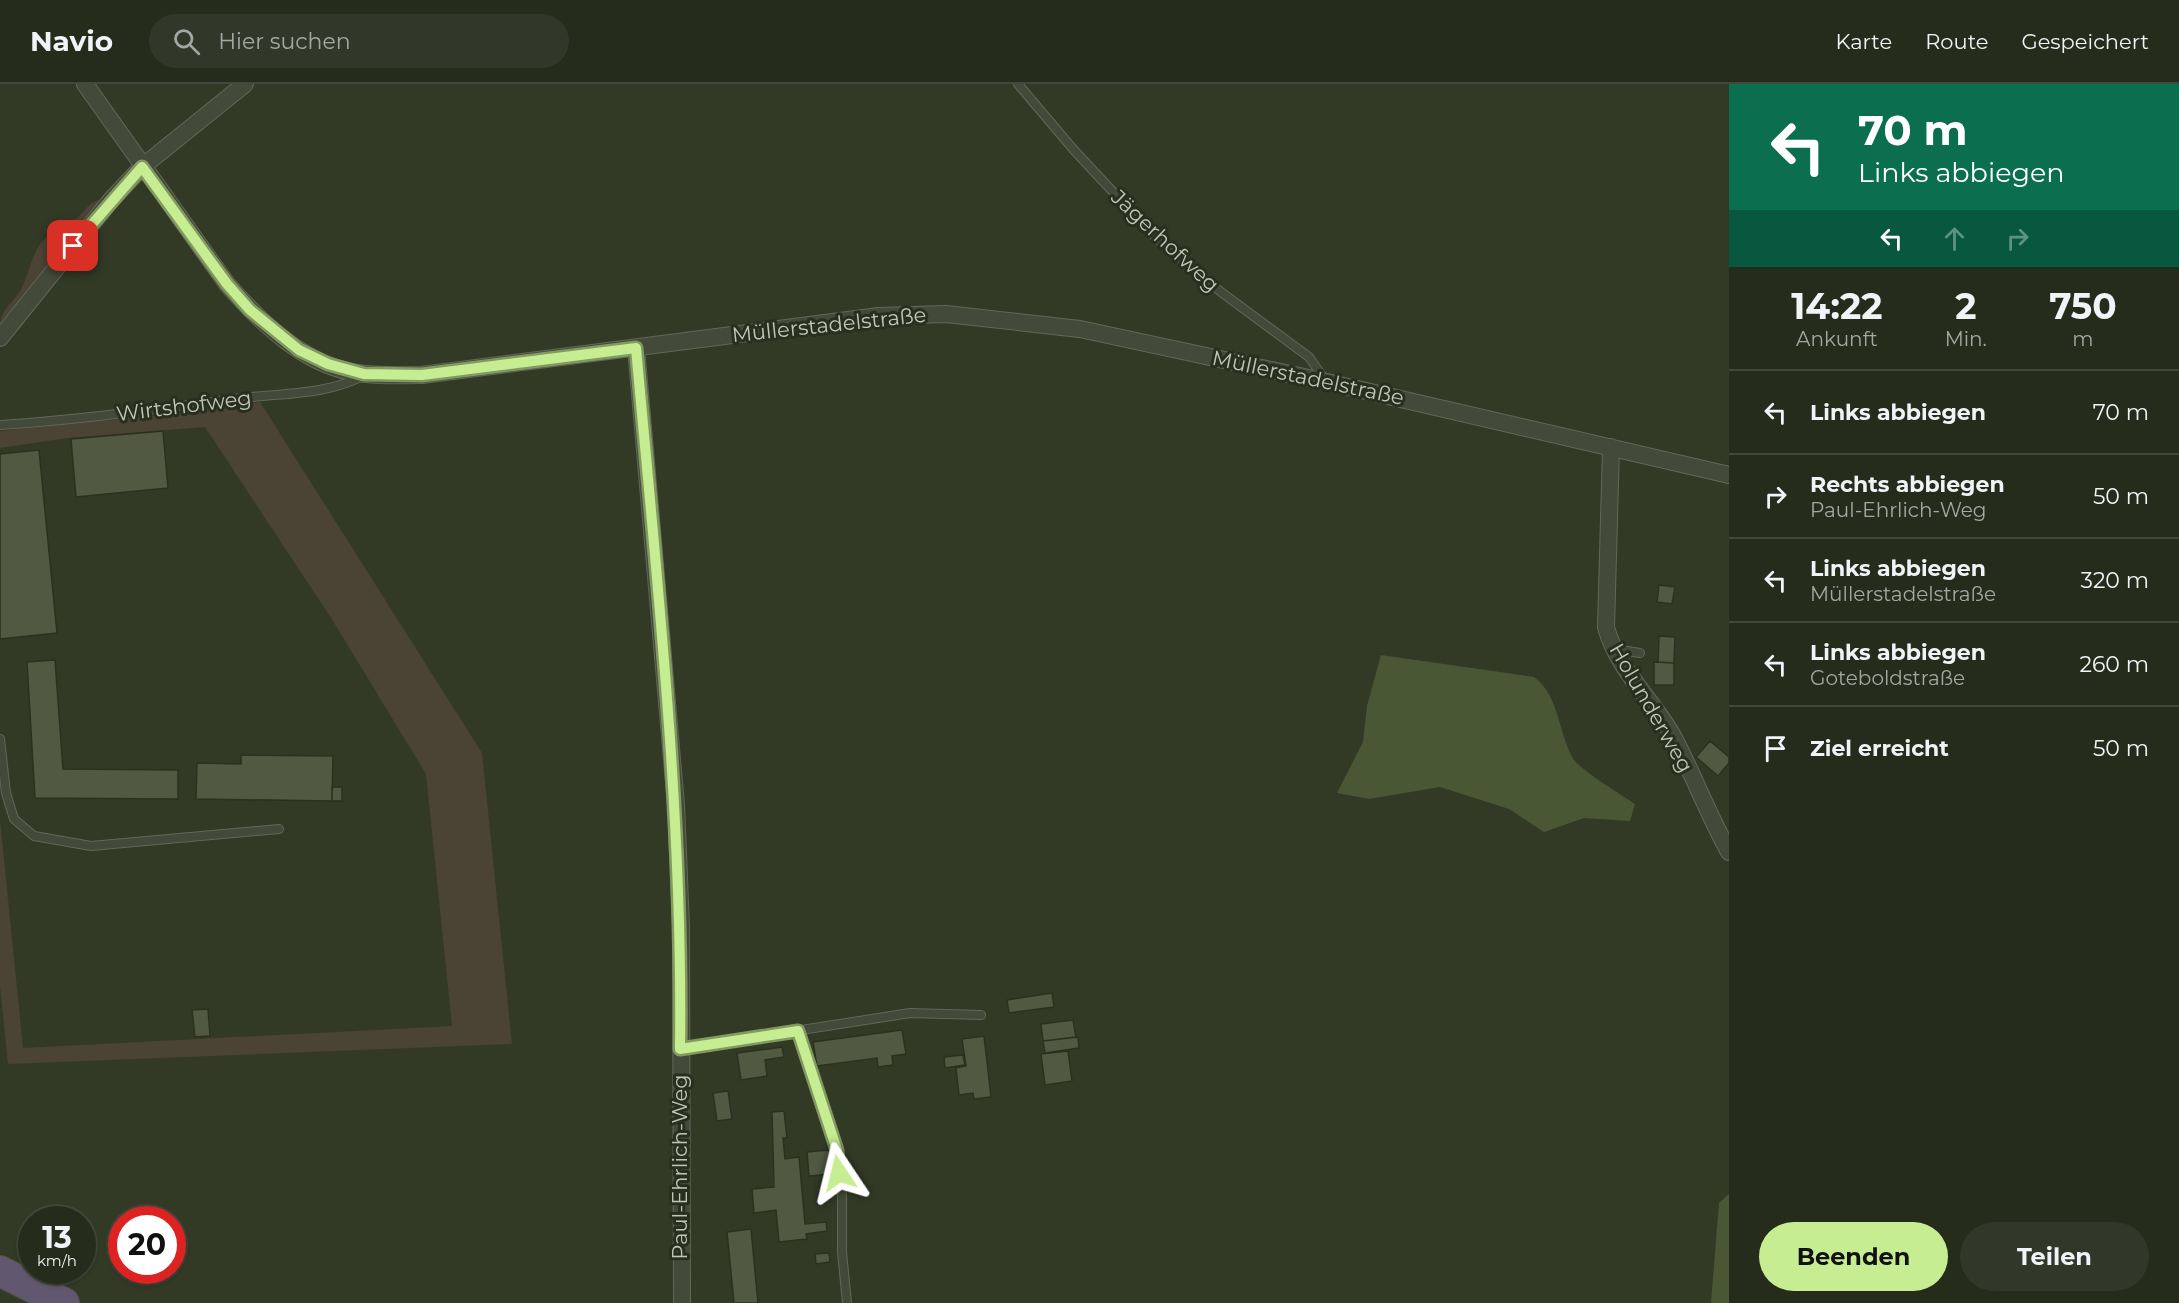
<!DOCTYPE html>
<html lang="de">
<head>
<meta charset="utf-8">
<style>
  body { margin:0; font-family:Montserrat,sans-serif; background:#323829; color:#f1f3f6; height:100vh; display:flex; flex-direction:column; font-size:22px; white-space:nowrap }
  * { box-sizing:border-box; margin:0 }
  p { font-size:20px; color:#a4a7a3 }
  .icon { flex:none; width:33px; height:33px; fill:none; stroke:currentColor; stroke-width:2; stroke-linecap:round; stroke-linejoin:round }
  .map { position:relative; flex:1; overflow:hidden }
  .drawer { display:flex; flex-direction:column; background:#262c1c; width:450px }
  .drawer>* { flex:none }
  .hud { background:#0b6e4f; color:#fff; overflow:hidden }
  .speed { position:absolute; left:18px; top:1122px; display:flex; gap:12px; font-size:30px; font-weight:700; text-align:center }
  .speed>* { display:grid; place-content:center; width:78px; height:78px; border-radius:50%; background:#262c1c; box-shadow:0 2px 4px #0004,0 0 0 2px #42483b; line-height:1 }
  .speed small { font-size:15px; font-weight:400 }
  .speed .limit { border:9px solid #d22; background:#fff; color:#111 }
  .pin { position:absolute; display:grid; place-items:center; width:51px; height:51px; color:#fff; margin:-26px; border-radius:12px; box-shadow:0 3px 9px #0006 }
  .me { position:absolute; width:66px; margin:-33px; rotate:350deg; stroke-linejoin:round; filter:drop-shadow(0 0 4px #0008) }
  .turn { display:flex; align-items:center; gap:21px; height:126px; padding:0 30px; font-size:27px }
  .turn .icon { width:78px; height:78px; stroke-width:2.5 }
  .turn b { display:block; font-size:42px; line-height:51px }
  .lanes { display:flex; align-items:center; height:57px; padding:0 30px; background:#0003; justify-content:center; gap:30px; direction:ltr }
  .lanes .off { opacity:.35 }
  .eta { display:flex; justify-content:space-evenly; align-items:center; height:102px; text-align:center }
  .eta b { font-size:36px; font-weight:700; line-height:42px }
  .button { display:flex; gap:12px; margin-top:auto; padding:12px 30px }
  .button a { flex:1; height:69px; border-radius:36px; background:#c7ed93; color:#111; font-size:24px; font-weight:700; line-height:69px; text-align:center }
  .button a+a { background:#323829; color:#f1f3f6 }
  ul { padding:0; list-style:none }
  li { display:flex; align-items:center; gap:18px; height:84px; padding:0 30px; border-top:2px solid #42483b }
  li div { flex:1 }
  li b { display:block; font-size:22px }
  li em { font-style:normal }
  header { display:flex; align-items:center; gap:36px; box-sizing:border-box; height:84px; padding:0 30px; background:#262c1c; border-bottom:2px solid #42483b }
  header strong { font-size:28px }
  nav { display:flex; gap:33px; margin-inline-start:auto; font-size:21px }
  .search { width:420px; height:54px; background:#323829; display:flex; align-items:center; gap:15px; box-sizing:border-box; padding:0 21px; border-radius:33px; color:#a4a7a3; font-size:22px }
  main { display:flex; flex:1; min-height:0 }
  .map>svg:first-child { display:block }
  .green { fill:#4b4334 }
  .water { fill:#495734 }
  .building { fill:#515942; stroke:#2b3120; stroke-width:1.5 }
  .lines { fill:none; stroke-linecap:round; stroke-linejoin:round }
  .service-casing { stroke:#626857; stroke-width:10 }
  .minor-casing { stroke:#626857; stroke-width:18 }
  .motorway-casing { stroke:#4f5544; stroke-width:32 }
  .service { stroke:#444a39; stroke-width:8 }
  .minor { stroke:#444a39; stroke-width:16 }
  .motorway { stroke:#61576f; stroke-width:30 }
  .route-casing { stroke:#819a60; stroke-width:15 }
  .route { stroke:#c7ed93; stroke-width:10 }
  .labels { text-anchor:middle; stroke-width:6; stroke-linejoin:round; paint-order:stroke }
  .street-label { font-size:21px; fill:#bfc6b5; stroke:#292f1e }
</style>
</head>
<body>
<header>
<strong>Navio</strong>
<div class="search"><svg class="icon" aria-label="search" viewBox="0 0 24 24"><circle cx="10" cy="10" r="6"/><path d="M15 15l6 6"/></svg>Hier suchen</div>
<nav><a>Karte</a><a>Route</a><a>Gespeichert</a></nav>
</header>
<main>
<div class="map">
<svg width="1729" height="1219" viewBox="0 0 1729 1219">
  <rect width="100%" height="100%" fill="#323a26"/>
  <!-- green -->
  <path class="green" d="M 99,116 L 100,117 L 0,242 C 0,227 12,219 20,207 C 31,188 31,164 50,150 C 59,143 70,140 78,133 C 85,127 89,118 99,116 Z
    M 260,318 L 482,669 L 512,960 L 8,980 L 0,902 L 0,736 L 23,964 L 452,942 L 426,690 L 333,537 L 205,343 L 68,354 L 0,364 L 0,347 L 180,329 Z"/>
  <!-- water -->
  <path class="water" d="M 1381,571 L 1534,593 C 1560,612 1558,650 1574,676 C 1581,686 1622,711 1635,720 L 1630,737 L 1584,734 L 1544,748 L 1509,725 L 1440,703 L 1369,715 L 1337,709 L 1363,658 L 1367,622 Z
    M 1729,1110 L 1729,1219 L 1711,1219 L 1719,1119 Z"/>
  <!-- building -->
  <path class="building" d="M 163,347 L 168,404 L 76,413 L 71,355 Z
    M 39,366 L 57,549 L 0,555 L 0,370 Z
    M 1659,501 L 1675,503 L 1672,520 L 1657,518 Z
    M 1659,552 L 1675,553 L 1674,579 L 1658,578 Z
    M 55,576 L 63,685 L 178,686 L 178,715 L 35,714 L 27,578 Z
    M 1654,578 L 1674,579 L 1674,601 L 1654,601 Z
    M 1710,657 L 1729,673 L 1729,679 L 1718,692 L 1696,673 Z
    M 241,671 L 333,672 L 332,717 L 196,715 L 197,679 L 241,680 Z
    M 332,703 L 342,703 L 342,717 L 332,717 Z
    M 1052,909 L 1054,923 L 1009,929 L 1007,916 Z
    M 208,925 L 210,952 L 195,953 L 192,926 Z
    M 1073,936 L 1076,953 L 1043,957 L 1041,940 Z
    M 902,946 L 906,970 L 892,972 L 893,981 L 878,983 L 877,974 L 817,982 L 813,958 Z
    M 984,952 L 991,1013 L 974,1015 L 973,1009 L 959,1011 L 956,984 L 966,982 L 962,955 Z
    M 1078,953 L 1079,964 L 1045,969 L 1043,957 Z
    M 782,963 L 784,973 L 765,976 L 767,992 L 741,996 L 737,969 Z
    M 1068,967 L 1072,997 L 1045,1001 L 1041,970 Z
    M 963,971 L 965,981 L 945,984 L 944,973 Z
    M 728,1007 L 732,1035 L 717,1037 L 713,1009 Z
    M 784,1027 L 787,1054 L 783,1054 L 785,1075 L 799,1073 L 805,1140 L 826,1138 L 827,1147 L 806,1150 L 807,1155 L 779,1158 L 776,1126 L 754,1129 L 752,1105 L 774,1103 L 772,1028 Z
    M 829,1066 L 832,1090 L 809,1092 L 807,1068 Z
    M 751,1145 L 758,1219 L 734,1219 L 727,1148 Z
    M 829,1169 L 830,1178 L 816,1180 L 815,1170 Z"/>
  <g class="lines">
    <!-- service casing -->
    <g class="service-casing">
      <path id="service" d="M 1018,0 L 1073,65 L 1156,154 L 1221,208 L 1309,273 L 1325,296
        M 0,341 C 81,336 162,324 243,314 C 282,309 329,311 364,291
        M 1615,565 L 1640,569
        M 0,655 L 6,709 L 14,735 L 34,752 L 91,762 L 279,745
        M 798,947 L 837,1066 L 842,1112 L 842,1168 L 847,1219
        M 680,965 L 910,929 L 981,931"/>
    </g>
    <!-- minor casing -->
    <g class="minor-casing">
      <path id="minor" d="M 85,0 L 227,200 C 263,241 309,286 366,290 C 385,292 403,291 422,291 L 879,232 L 946,230 L 1080,245 L 1327,298 L 1729,391
        M 0,254 L 111,116 L 142,83 L 245,0
        M 636,264 L 676,721 L 681,843 L 682,1219
        M 1611,363 L 1606,543 C 1617,585 1652,615 1673,652 C 1693,690 1708,730 1729,768"/>
    </g>
    <!-- motorway casing -->
    <g class="motorway-casing">
      <path id="motorway" d="M 0,1187 L 64,1219"/>
    </g>
    <!-- service -->
    <use href="#service" class="service"/>
    <!-- minor -->
    <use href="#minor" class="minor"/>
    <!-- motorway -->
    <use href="#motorway" class="motorway"/>
  </g>
  <g class="lines">
    <!-- route casing -->
    <g class="route-casing">
      <path id="route" d="M 73,162 L 142,83 L 227,200 L 250,226 L 299,266 L 328,280 L 364,290 L 422,291 L 636,264 C 657,497 683,730 680,965 L 798,947 L 837,1066 L 839,1089"/>
    </g>
    <!-- route -->
    <use href="#route" class="route"/>
  </g>
  <g class="labels">
    <!-- street labels -->
    <g class="street-label">
      <text transform="translate(1165 157) rotate(43)" y="7">Jägerhofweg</text>
      <text transform="translate(829 241) rotate(-6)" y="7">Müllerstadelstraße</text>
      <text transform="translate(1308 294) rotate(12)" y="7">Müllerstadelstraße</text>
      <text transform="translate(184 322) rotate(-7)" y="7">Wirtshofweg</text>
      <text transform="translate(1651 624) rotate(60)" y="7">Holunderweg</text>
      <text transform="translate(680 1083) rotate(-90)" y="7">Paul-Ehrlich-Weg</text>
    </g>
  </g>
</svg>
<div class="speed"><div>13<small>km/h</small></div><div class="limit">20</div></div>
<div class="pin" style="left:73px;top:162px;background:#d93025"><svg class="icon" aria-label="arrive" viewBox="0 0 24 24"><path d="M6 21V4h12l-3 4 3 4H6"/></svg></div>
<svg class="me" style="left:839px;top:1089px" viewBox="-20 -20 40 40"><path d="M0-17L14 15 0 8-14 15z" fill="#c7ed93" stroke="#fff" stroke-width="4"/></svg>
</div>
<section class="drawer">
<div class="hud">
<div class="turn"><svg class="icon" aria-label="left" viewBox="0 0 24 24"><path d="M17 20v-9H6M10 6l-5 5 5 5"/></svg><div><b>70 m</b>Links abbiegen</div></div>
<div class="lanes"><svg class="icon" aria-label="left" viewBox="0 0 24 24"><path d="M17 20v-9H6M10 6l-5 5 5 5"/></svg><svg class="icon off" aria-label="ahead" viewBox="0 0 24 24"><path d="M12 20V5M6 11l6-6 6 6"/></svg><svg class="icon off" aria-label="right" viewBox="0 0 24 24"><path d="M7 20v-9h11M14 6l5 5-5 5"/></svg></div>
</div>
<div class="eta">
<div><b>14:22</b><p>Ankunft</p></div>
<div><b>2</b><p>Min.</p></div>
<div><b>750</b><p>m</p></div>
</div>
<ul>
<li><svg class="icon" aria-label="left" viewBox="0 0 24 24"><path d="M17 20v-9H6M10 6l-5 5 5 5"/></svg><div><b>Links abbiegen</b></div><em>70 m</em></li>
<li><svg class="icon" aria-label="right" viewBox="0 0 24 24"><path d="M7 20v-9h11M14 6l5 5-5 5"/></svg><div><b>Rechts abbiegen</b><p>Paul-Ehrlich-Weg</p></div><em>50 m</em></li>
<li><svg class="icon" aria-label="left" viewBox="0 0 24 24"><path d="M17 20v-9H6M10 6l-5 5 5 5"/></svg><div><b>Links abbiegen</b><p>Müllerstadelstraße</p></div><em>320 m</em></li>
<li><svg class="icon" aria-label="left" viewBox="0 0 24 24"><path d="M17 20v-9H6M10 6l-5 5 5 5"/></svg><div><b>Links abbiegen</b><p>Goteboldstraße</p></div><em>260 m</em></li>
<li><svg class="icon" aria-label="arrive" viewBox="0 0 24 24"><path d="M6 21V4h12l-3 4 3 4H6"/></svg><div><b>Ziel erreicht</b></div><em>50 m</em></li>
</ul>
<div class="button"><a>Beenden</a><a>Teilen</a></div>
</section>
</main>
</body>
</html>
